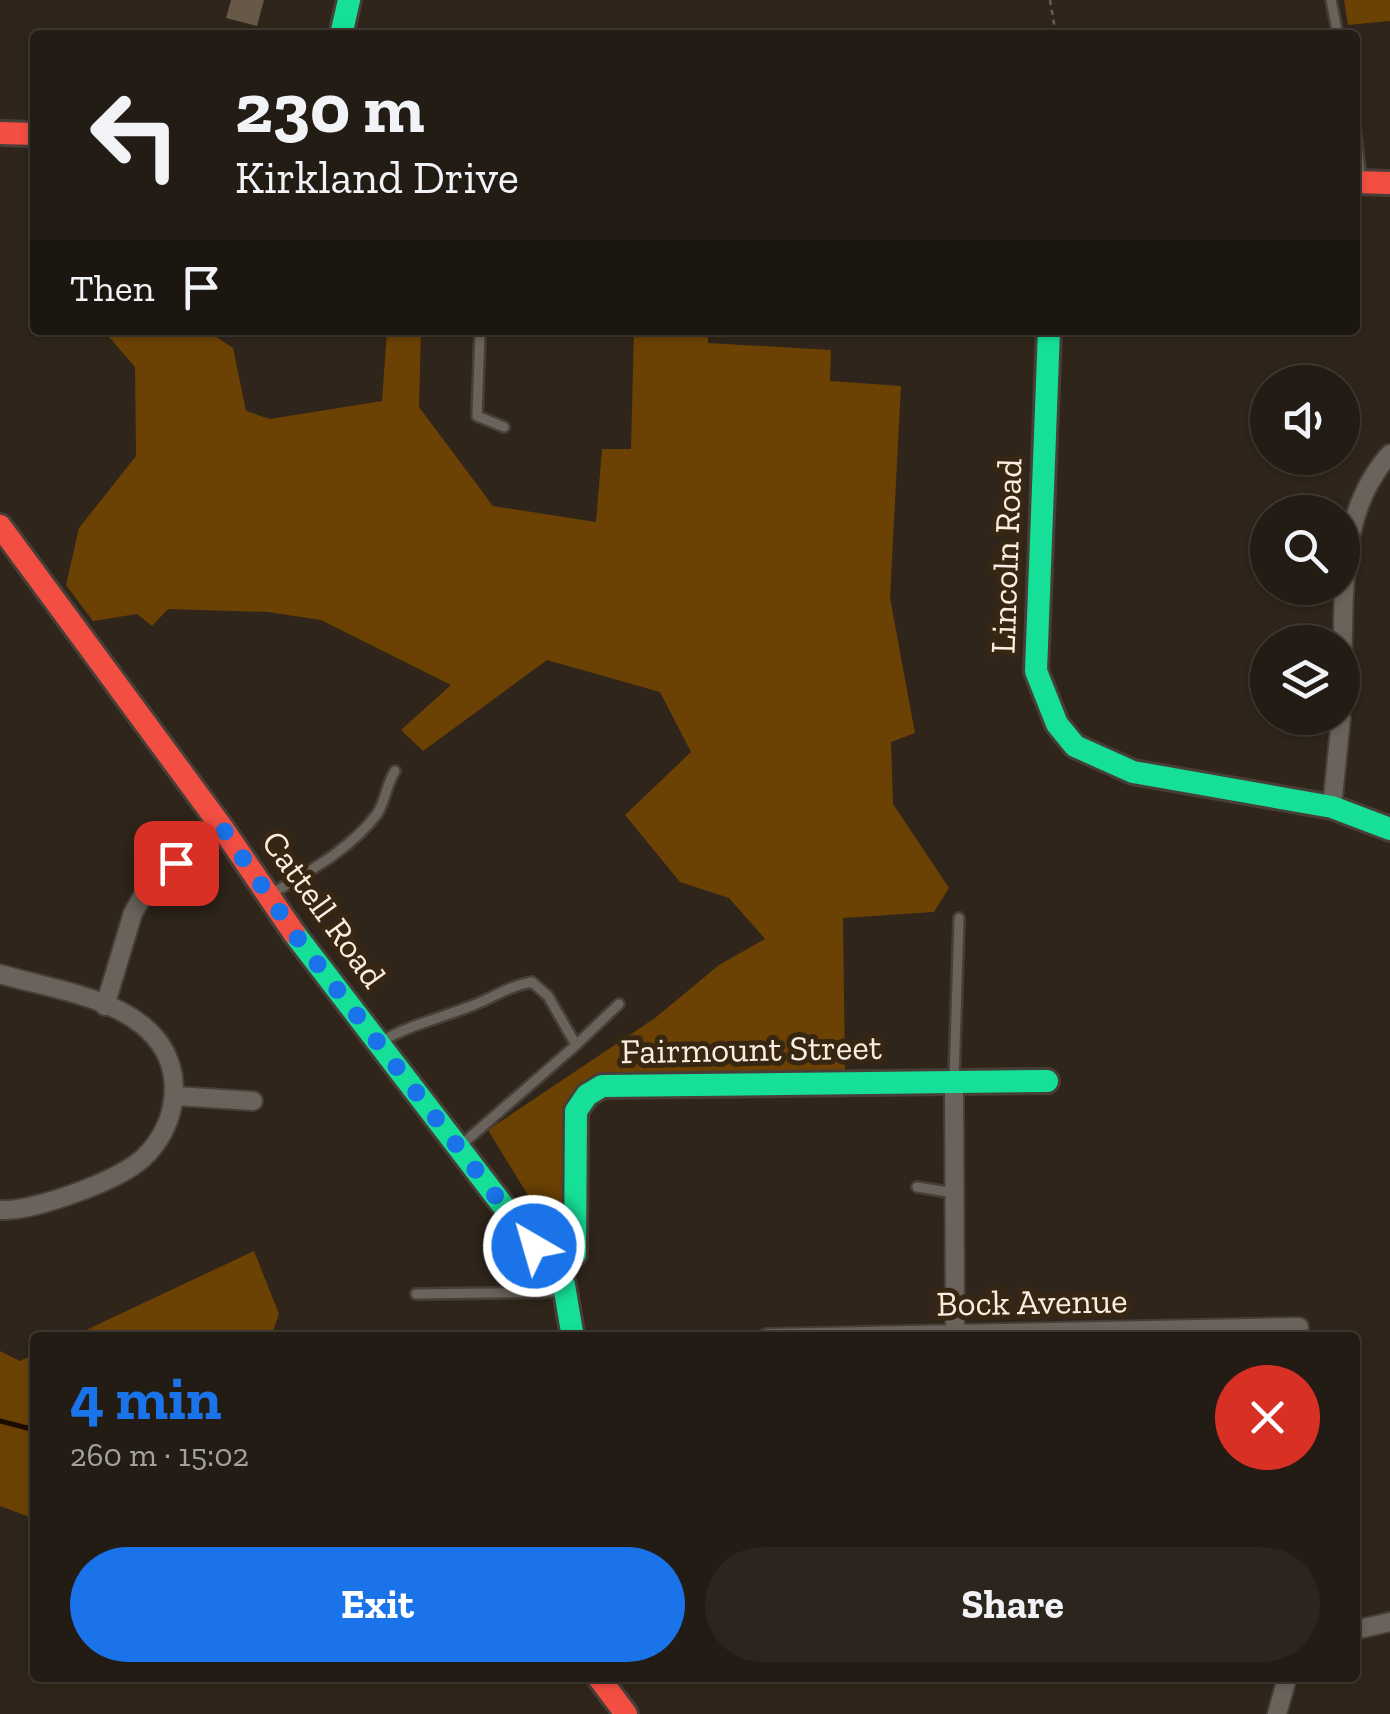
<!DOCTYPE html>
<html lang="en">
<head>
<meta charset="utf-8">
<style>
  body { margin:0; font-family:"Zilla Slab",serif; background:#2b251d; color:#f1f3f6; height:100vh; display:flex; flex-direction:column; font-size:38px; white-space:nowrap }
  * { box-sizing:border-box; margin:0 }
  p { font-size:32px; color:#a3a1a0 }
  .icon { flex:none; width:55px; height:55px; fill:none; stroke:currentColor; stroke-width:2; stroke-linecap:round; stroke-linejoin:round }
  .map { position:relative; flex:1; overflow:hidden }
  .panel { position:absolute; left:30px; top:1332px; width:1330px; height:350px; display:flex; flex-direction:column; background:#231c14; border-radius:10px; box-shadow:0 2px 8px #0004,0 0 0 2px #403a34 }
  .panel>* { flex:none }
  .banner { position:absolute; left:30px; top:30px; width:1330px; height:305px; border-radius:10px; box-shadow:0 2px 8px #0004,0 0 0 2px #403a34; background:#231c14; color:#f1f3f6; overflow:hidden }
  .controls { position:absolute; left:1250px; top:365px; display:grid; gap:20px }
  .controls a { display:grid; place-items:center; width:110px; height:110px; border-radius:50%; background:#231c14; box-shadow:0 2px 8px #0004,0 0 0 2px #403a34; font-size:50px }
  .pin { position:absolute; display:grid; place-items:center; width:85px; height:85px; color:#fff; margin:-42px; border-radius:20px; box-shadow:0 5px 15px #0006 }
  .me { position:absolute; width:110px; margin:-55px; rotate:322deg; stroke-linejoin:round; filter:drop-shadow(0 0 8px #0008) }
  .turn { display:flex; align-items:center; gap:35px; height:210px; padding:0 40px; font-size:45px }
  .turn .icon { width:130px; height:130px; stroke-width:2.5 }
  .turn b { display:block; font-size:70px; line-height:85px }
  .then { display:flex; align-items:center; height:95px; padding:0 40px; background:#0003; gap:20px; font-size:38px }
  .round { display:grid; place-items:center; flex:none; width:105px; height:105px; border-radius:52px; background:#2b251d }
  .head { display:flex; align-items:center; justify-content:space-between; height:170px; padding:0 40px }
  h1 { font-size:60px; font-weight:700; line-height:75px; color:#1a73e8 }
  .cta { display:flex; gap:20px; margin-top:auto; padding:20px 40px }
  .cta a { flex:1; height:115px; border-radius:60px; background:#1a73e8; color:#fff; font-size:40px; font-weight:700; line-height:115px; text-align:center }
  .cta a+a { background:#2b251d; color:#f1f3f6 }
  .map>svg:first-child { display:block }
  .forest { fill:#6c4104 }
  .lines { fill:none; stroke-linecap:round; stroke-linejoin:round }
  .stream { stroke:#1b0c02; stroke-width:5 }
  .building { fill:#675848 }
  .lane-casing { stroke:#473f37; stroke-width:14 }
  .street-casing { stroke:#473f37; stroke-width:22 }
  .fast-casing { stroke:#473f37; stroke-width:28 }
  .jam-casing { stroke:#473f37; stroke-width:28 }
  .path { stroke:#665e56; stroke-width:2.5; stroke-dasharray:5 5; stroke-linecap:butt }
  .lane { stroke:#6a635b; stroke-width:9 }
  .street { stroke:#6a635b; stroke-width:18 }
  .fast { stroke:#16e098; stroke-width:22 }
  .jam { stroke:#f24e42; stroke-width:22 }
  .route { stroke:#1a73e8; stroke-width:18; stroke-dasharray:0 32.4 }
  .labels { text-anchor:middle; stroke-width:10; stroke-linejoin:round; paint-order:stroke }
  .street-label { font-size:35px; fill:#faeee2; stroke:#372612 }
</style>
</head>
<body>
<div class="map">
<svg width="1390" height="1714" viewBox="0 0 1390 1714">
  <rect width="100%" height="100%" fill="#2f251a"/>
  <!-- forest -->
  <path class="forest" d="M 1344,0 L 1390,0 L 1390,21 L 1348,25 Z
    M 103,330 L 206,330 L 233,348 L 246,411 L 270,419 L 382,401 L 387,330 L 421,330 L 419,407 L 493,506 L 596,522 L 602,449 L 631,449 L 634,330 L 708,330 L 708,343 L 831,350 L 830,381 L 901,386 L 890,598 L 915,733 L 891,742 L 893,804 L 949,888 L 934,912 L 843,918 L 845,1071 L 589,1079 L 576,1087 L 566,1106 L 562,1251 L 488,1130 L 655,1018 L 719,965 L 765,939 L 729,898 L 680,882 L 625,815 L 691,752 L 660,692 L 547,660 L 423,751 L 401,730 L 451,685 L 321,620 L 268,612 L 168,609 L 152,626 L 137,614 L 93,621 L 66,585 L 79,528 L 136,456 L 135,367 Z
    M 254,1251 L 279,1314 L 271,1337 L 71,1337 Z
    M 0,1351 L 20,1361 L 35,1354 L 35,1519 L 0,1506 Z"/>
  <g class="lines">
    <!-- stream -->
    <path class="stream" d="M 0,1421 L 35,1430"/>
  </g>
  <!-- building -->
  <path class="building" d="M 231,0 L 264,0 L 257,26 L 226,18 Z"/>
  <g class="lines">
    <!-- lane casing -->
    <g class="lane-casing">
      <path id="lane" d="M 1331,0 L 1338,35
        M 1355,127 L 1361,179
        M 480,330 L 477,416 L 504,427
        M 271,894 C 308,872 351,849 377,814 C 386,800 386,785 395,771
        M 380,1042 C 410,1025 440,1018 471,1006 C 493,998 508,986 532,982 L 548,996 L 576,1045 L 619,1004
        M 954,1080 L 959,918
        M 460,1146 L 576,1045
        M 917,1187 L 954,1193
        M 416,1294 L 563,1292"/>
    </g>
    <!-- street casing -->
    <g class="street-casing">
      <path id="street" d="M 1342,668 C 1345,595 1337,512 1390,454
        M 1332,807 L 1341,718
        M 0,974 C 47,988 113,996 149,1031 C 187,1067 179,1126 142,1159 C 118,1181 32,1212 0,1210
        M 105,1006 L 133,913 L 144,894 L 221,826
        M 954,1081 L 955,1337
        M 176,1096 L 253,1101
        M 767,1338 L 1299,1327
        M 1355,1630 L 1390,1622
        M 1277,1714 L 1287,1678"/>
    </g>
    <!-- fast casing -->
    <g class="fast-casing">
      <path id="fast" d="M 341,35 L 349,0
        M 1049,330 L 1036,671 L 1057,724 L 1075,746 L 1133,772 L 1332,807 L 1390,829
        M 294,933 L 564,1285 L 573,1338
        M 553,1271 L 575,1254 L 576,1111 L 587,1095 L 602,1086 L 1047,1081"/>
    </g>
    <!-- jam casing -->
    <g class="jam-casing">
      <path id="jam" d="M 0,133 L 35,134
        M 1355,182 L 1390,183
        M 0,526 L 221,826 L 294,933
        M 599,1678 L 626,1714"/>
    </g>
    <!-- path -->
    <path class="path" d="M 1050,0 L 1056,35"/>
    <!-- lane -->
    <use href="#lane" class="lane"/>
    <!-- street -->
    <use href="#street" class="street"/>
    <!-- fast -->
    <use href="#fast" class="fast"/>
    <!-- jam -->
    <use href="#jam" class="jam"/>
  </g>
  <g class="lines">
    <!-- route -->
    <path class="route" d="M 176,863 L 221,826 L 296,936 L 534,1246"/>
  </g>
  <g class="labels">
    <!-- street labels -->
    <g class="street-label">
      <text transform="translate(1006 556) rotate(-88)" y="12">Lincoln Road</text>
      <text transform="translate(324 909) rotate(54)" y="12">Cattell Road</text>
      <text transform="translate(751 1049) rotate(-1)" y="12">Fairmount Street</text>
      <text transform="translate(1032 1302) rotate(-1)" y="12">Bock Avenue</text>
    </g>
  </g>
</svg>
<div class="controls">
<a><svg class="icon" aria-label="sound" viewBox="0 0 24 24"><path d="M4 9h4l5-4v14l-5-4H4zM17 9q2 3 0 6"/></svg></a>
<a><svg class="icon" aria-label="search" viewBox="0 0 24 24"><circle cx="10" cy="10" r="6"/><path d="M15 15l6 6"/></svg></a>
<a><svg class="icon" aria-label="layers" viewBox="0 0 24 24"><path d="M12 4l9 5-9 5-9-5zM3 14l9 5 9-5"/></svg></a>
</div>
<div class="pin" style="left:176px;top:863px;background:#d93025"><svg class="icon" aria-label="arrive" viewBox="0 0 24 24"><path d="M6 21V4h12l-3 4 3 4H6"/></svg></div>
<svg class="me" style="left:534px;top:1246px" viewBox="-20 -20 40 40"><circle r="17" fill="#1a73e8" stroke="#fff" stroke-width="3"/><path d="M0-11L8 9 0 5-8 9z" fill="#fff"/></svg>
<div class="banner">
<div class="turn"><svg class="icon" aria-label="left" viewBox="0 0 24 24"><path d="M17 20v-9H6M10 6l-5 5 5 5"/></svg><div><b>230 m</b>Kirkland Drive</div></div>
<div class="then">Then<svg class="icon" aria-label="arrive" viewBox="0 0 24 24"><path d="M6 21V4h12l-3 4 3 4H6"/></svg></div>
</div>
<section class="panel">
<div class="head"><div><h1>4 min</h1><p>260 m · 15:02</p></div><a class="round" style="background:#d93025;color:#fff"><svg class="icon" aria-label="close" viewBox="0 0 24 24"><path d="M6 6l12 12M18 6L6 18"/></svg></a></div>
<div class="cta"><a>Exit</a><a>Share</a></div>
</section>
</div>
</body>
</html>
